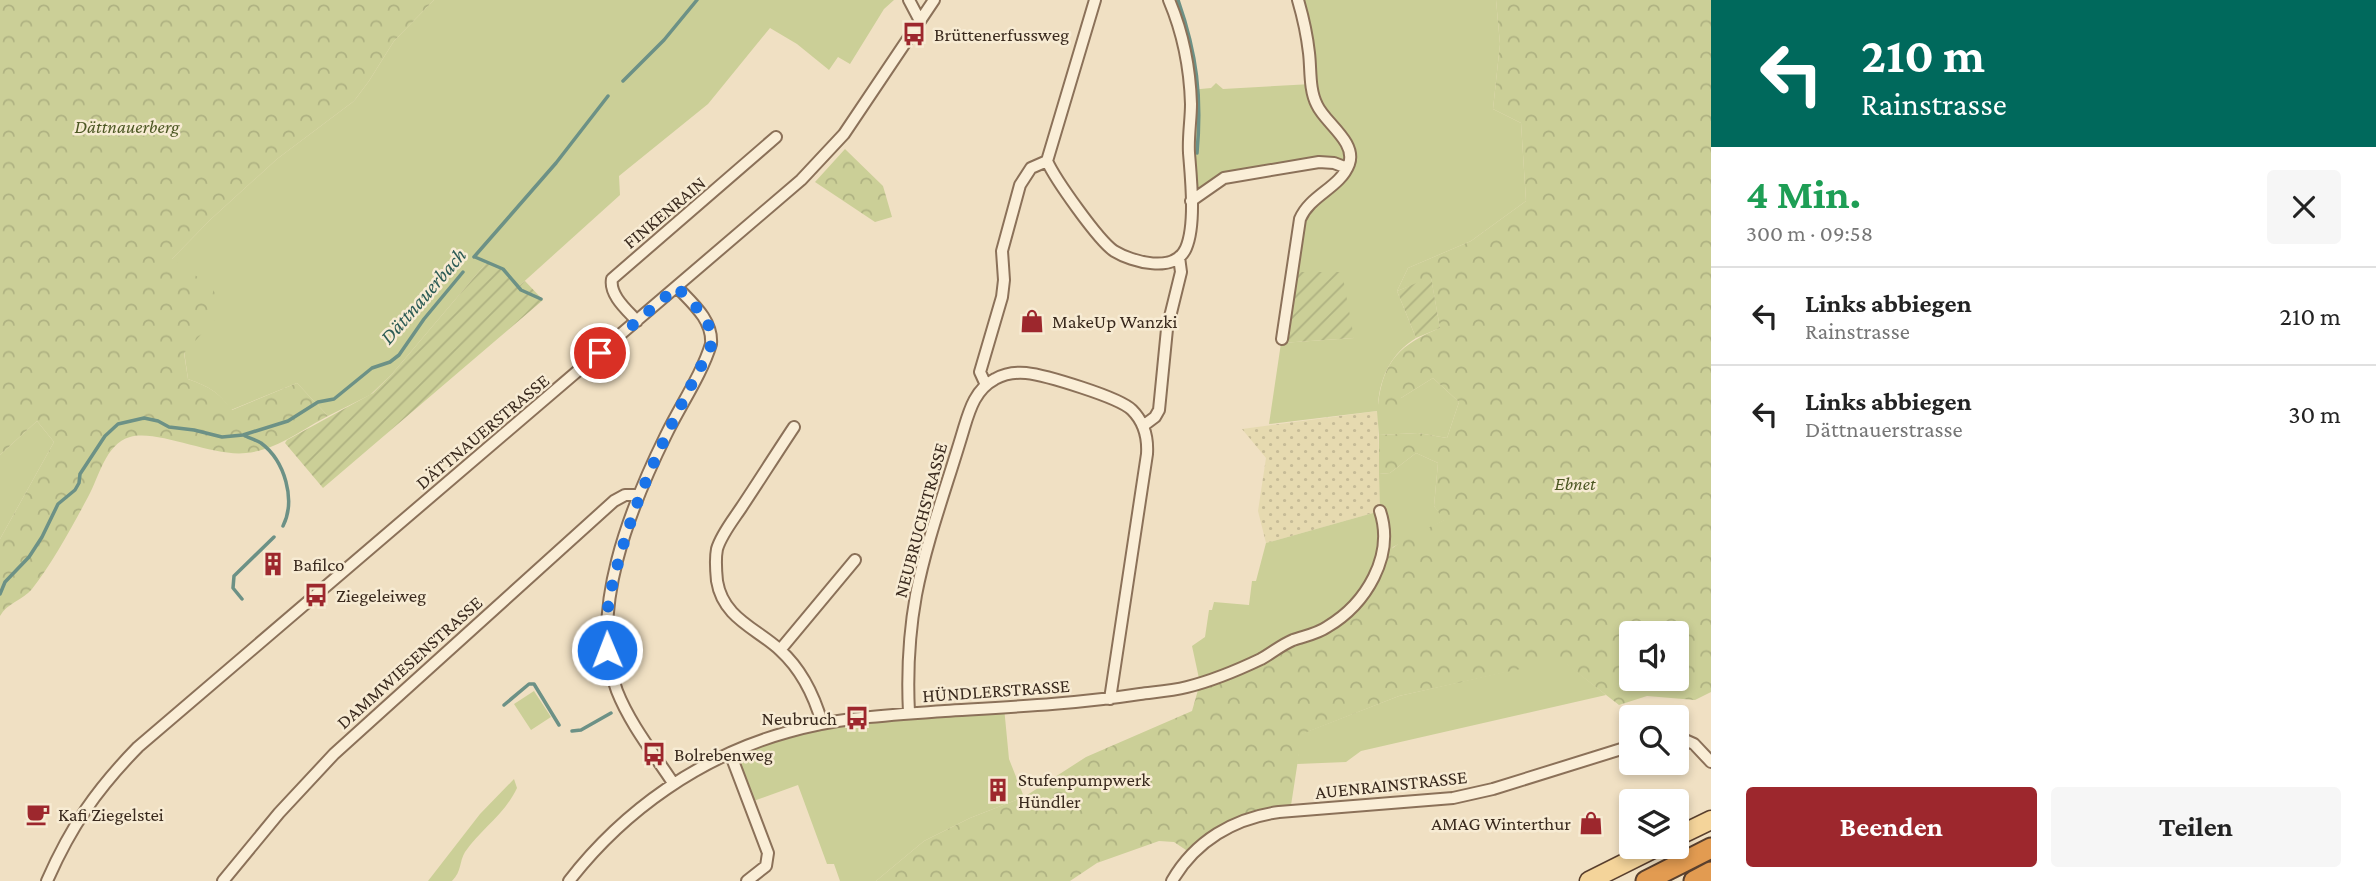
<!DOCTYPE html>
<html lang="de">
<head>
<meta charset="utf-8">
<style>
  body { margin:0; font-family:"Crimson Pro",serif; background:#f6f6f6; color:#222; height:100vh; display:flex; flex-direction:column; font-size:26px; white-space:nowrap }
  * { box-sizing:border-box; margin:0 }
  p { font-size:23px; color:#767676 }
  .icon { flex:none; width:38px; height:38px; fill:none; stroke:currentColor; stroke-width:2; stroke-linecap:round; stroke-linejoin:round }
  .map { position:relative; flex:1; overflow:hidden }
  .details { display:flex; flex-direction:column; background:#fff; width:665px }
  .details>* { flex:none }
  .banner { background:#00695c; color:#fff; overflow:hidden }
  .controls { position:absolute; left:1619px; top:621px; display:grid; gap:14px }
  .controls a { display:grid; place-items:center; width:70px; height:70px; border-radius:7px; background:#fff; box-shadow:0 4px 10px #0003; font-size:35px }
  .pin { position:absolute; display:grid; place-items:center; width:60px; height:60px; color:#fff; margin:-30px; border:4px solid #fff; border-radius:50%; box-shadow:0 2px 7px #0007 }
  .me { position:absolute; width:77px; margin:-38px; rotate:359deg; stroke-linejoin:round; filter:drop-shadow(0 0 5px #0008) }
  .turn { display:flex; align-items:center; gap:24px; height:147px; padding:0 35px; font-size:32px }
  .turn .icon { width:91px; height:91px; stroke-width:2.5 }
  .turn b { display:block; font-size:49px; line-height:60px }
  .round { display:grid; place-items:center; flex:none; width:74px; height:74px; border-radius:7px; background:#f6f6f6 }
  .overview { display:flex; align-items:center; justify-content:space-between; height:119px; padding:0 35px }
  h1 { font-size:42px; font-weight:700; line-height:52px; color:#1e9e55 }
  .action { display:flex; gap:14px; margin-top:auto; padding:14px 35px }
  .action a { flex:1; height:80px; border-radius:7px; background:#9d272d; color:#fff; font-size:28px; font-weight:700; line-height:80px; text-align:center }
  .action a+a { background:#f6f6f6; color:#222 }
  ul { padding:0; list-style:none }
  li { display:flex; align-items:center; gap:21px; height:98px; padding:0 35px; border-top:2px solid #e0e0e0 }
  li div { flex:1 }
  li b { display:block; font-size:26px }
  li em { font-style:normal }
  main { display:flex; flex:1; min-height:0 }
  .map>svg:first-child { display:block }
  .farmland { fill:url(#farmland-dots) }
  .green { fill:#cbcf97 }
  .forest { fill:url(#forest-crowns); fill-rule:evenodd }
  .garden { fill:url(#garden-furrows) }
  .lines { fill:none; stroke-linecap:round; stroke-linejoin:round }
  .stream { stroke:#6c9186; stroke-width:3.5 }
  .minor-casing { stroke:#8b7159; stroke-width:14 }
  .primary-casing { stroke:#593f2d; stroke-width:21 }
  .motorway-casing { stroke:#593f2d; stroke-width:23 }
  .minor { stroke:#faeed7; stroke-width:10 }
  .primary { stroke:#f4d49a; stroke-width:18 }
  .motorway { stroke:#e29b51; stroke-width:19 }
  .route { stroke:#1a73e8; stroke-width:12; stroke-dasharray:0 21.6 }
  .labels { text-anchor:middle; stroke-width:5; stroke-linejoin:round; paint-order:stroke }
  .poi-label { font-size:19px; fill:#3a2a1e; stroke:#f7ebd3; text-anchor:start }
  .park-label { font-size:19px; font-style:italic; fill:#4d5824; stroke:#f7ebd3 }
  .street-label { font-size:19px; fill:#3a2a1e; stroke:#f7ebd3 }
  .water-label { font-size:21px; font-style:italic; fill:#2c5b55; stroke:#f7ebd3 }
</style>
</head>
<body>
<main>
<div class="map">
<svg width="1711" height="881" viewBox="0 0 1711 881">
  <defs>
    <pattern id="farmland-dots" width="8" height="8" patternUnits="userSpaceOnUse" patternTransform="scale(1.75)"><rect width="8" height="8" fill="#e6dab0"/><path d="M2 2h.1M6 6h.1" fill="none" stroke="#c6bb97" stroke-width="1.8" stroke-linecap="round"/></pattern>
    <pattern id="forest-crowns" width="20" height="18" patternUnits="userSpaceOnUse" patternTransform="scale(1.75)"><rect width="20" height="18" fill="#cbcf97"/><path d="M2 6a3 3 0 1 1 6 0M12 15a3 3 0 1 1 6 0" fill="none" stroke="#afb282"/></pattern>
    <pattern id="garden-furrows" width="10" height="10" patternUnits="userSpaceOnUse" patternTransform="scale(1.75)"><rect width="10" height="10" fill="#cbcf97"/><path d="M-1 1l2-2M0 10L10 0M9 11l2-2" fill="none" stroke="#afb282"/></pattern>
  </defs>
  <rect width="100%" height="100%" fill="#f0e0c3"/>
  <!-- farmland -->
  <path class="farmland" d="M 1378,411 L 1380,511 L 1266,543 L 1258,511 L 1266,458 L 1242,429 Z"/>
  <!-- green -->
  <path class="green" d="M 434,0 L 894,0 L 884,9 L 850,64 L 838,57 L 829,70 L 797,44 L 770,28 L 708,104 L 619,176 L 620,195 L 518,287 L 507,272 L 487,262 L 392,374 L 370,395 L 328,416 L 297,383 L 231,410 C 218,391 209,387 188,379 L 171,260 L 210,220 L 277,159 L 354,101 L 369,81 L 394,41 Z
    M 1298,0 L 1496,0 L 1500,44 L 1493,109 L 1521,123 L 1526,201 L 1471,241 L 1408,268 L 1397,291 L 1416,338 C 1392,353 1380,376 1378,405 L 1401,398 L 1433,378 L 1459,402 L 1447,438 L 1418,433 L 1379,435 L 1377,411 L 1269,424 L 1281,343 L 1354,338 L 1292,272 L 1300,219 L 1343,175 L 1334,163 L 1224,178 L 1197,198 L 1190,90 L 1211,88 L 1216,83 L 1223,89 L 1312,84 Z
    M 37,421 L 54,442 L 0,539 L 0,455 Z
    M 1416,453 L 1438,463 L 1434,506 L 1445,520 L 1393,547 L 1374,578 L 1330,626 L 1200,683 L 1192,646 L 1205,637 L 1209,610 L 1212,610 L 1214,602 L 1249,605 L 1252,581 L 1256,581 L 1266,543 L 1380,511 L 1379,474 L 1390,473 Z
    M 1561,659 L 1606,695 L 1361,751 L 1346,762 L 1297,764 L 1301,734 L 1399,696 Z
    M 534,691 L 551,717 L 531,730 L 514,704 Z
    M 1004,707 L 1009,759 L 1024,797 L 970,818 L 924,841 L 876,881 L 840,881 L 834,864 L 827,864 L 798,785 L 748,803 L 730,753 L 811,726 Z
    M 514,779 L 517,788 C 505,814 481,829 465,852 C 459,862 462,871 452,881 L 428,881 L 480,814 Z"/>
  <!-- forest -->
  <path class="forest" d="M 0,0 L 434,0 L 394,41 L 369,81 L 354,101 L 277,159 L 210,220 L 172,259 L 212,287 L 223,311 L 184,353 L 188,379 C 209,387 218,391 232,410 L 297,383 L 328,416 C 301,430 277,450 246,453 C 212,457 158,429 130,437 C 105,444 99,478 88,497 C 73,525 52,564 32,589 C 23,600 7,603 0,616 L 0,539 L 54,442 L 37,421 L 0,455 Z
    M 1496,0 L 1711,0 L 1711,692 L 1695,700 L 1647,696 L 1619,705 L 1561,660 L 1399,696 L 1302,734 L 1290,812 L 1244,820 L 1192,854 L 1174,842 L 1159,841 L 1097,863 L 1070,881 L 876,881 L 924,841 L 970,818 L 1024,797 L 1086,757 L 1192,711 L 1200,683 L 1252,663 L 1348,610 L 1382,556 L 1402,541 L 1444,520 L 1434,506 L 1438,463 L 1416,453 L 1390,473 L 1379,474 L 1379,435 L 1418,433 L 1447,438 L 1459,402 L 1433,378 L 1401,398 L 1397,411 L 1378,405 C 1383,360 1401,344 1440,328 L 1431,278 L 1397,291 L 1408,268 L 1471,241 L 1526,201 L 1521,123 L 1493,109 L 1500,44 ZM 1631,634 L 1676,634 L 1676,679 L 1631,679 Z
    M 845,149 L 883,186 L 892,217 L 875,222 L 815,182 Z"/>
  <!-- garden -->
  <path class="garden" d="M 487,262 L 507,272 L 518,287 L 525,281 L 543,300 L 323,488 L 285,443 L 287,440 L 373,393 L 392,374 Z
    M 1292,272 L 1342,272 L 1354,338 L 1281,343 Z
    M 1431,277 L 1440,328 L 1416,338 L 1397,291 Z"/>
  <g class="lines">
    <!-- stream -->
    <path class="stream" d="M 1178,0 C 1197,54 1202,97 1197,153
      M 623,81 L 664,40 L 697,0
      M 474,257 L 556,163 L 608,96
      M 475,257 L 503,269 L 521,290 L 541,299
      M 245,436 C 250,438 256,440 261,443 C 285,461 296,500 283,526
      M 0,594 L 5,582 L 29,557 L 42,537 L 58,504 L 75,490 L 79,483 L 80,474 L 105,436 L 118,424 L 144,418 L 158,421 L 169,427 L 194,430 L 222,437 L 243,435 L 288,421 L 318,402 L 334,399 L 372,368 L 390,362 L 399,355 L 424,319 L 463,272
      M 242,599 L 233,588 L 234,576 L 274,537
      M 504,705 L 529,684 L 534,684 L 559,725
      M 572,731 L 581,730 L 611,713"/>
    <!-- minor casing -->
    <g class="minor-casing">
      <path id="minor" d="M 909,0 L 919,19
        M 1047,161 C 1055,179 1098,240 1114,251 C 1132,262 1175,274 1186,248 C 1196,225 1191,178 1189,153 C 1188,136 1191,120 1191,104 C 1190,69 1183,33 1169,0
        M 1047,161 L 1095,0
        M 1191,201 L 1224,178 L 1319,162 L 1334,163 L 1347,168
        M 637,321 C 627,310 609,295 612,279 L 776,137
        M 1282,339 L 1300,219 C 1310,195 1340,188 1349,164 C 1357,142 1325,123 1317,105 C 1309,90 1311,69 1309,53 C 1307,35 1303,17 1298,0
        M 986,385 L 980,372 L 1002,297 L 1004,280 L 1002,251 L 1020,185 L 1031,168 L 1047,161
        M 1143,426 L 1155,417 L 1159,410 L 1167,329 L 1181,272 L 1179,257
        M 794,427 C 776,454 759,481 741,508 C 733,520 721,535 717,549 C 715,559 716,571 717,581 C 723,618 756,628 780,650 C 802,670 814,695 822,723
        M 780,650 L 855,560
        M 909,713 C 907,673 909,634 916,595 C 927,538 948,483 964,428 C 970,408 976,389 995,379 C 1004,374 1015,372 1026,373 C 1045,375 1119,397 1132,410 C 1144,422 1148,438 1147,454 L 1110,699
        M 1676,736 L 1694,744 L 1711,762
        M 730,753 L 768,853 L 766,866 L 747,881
        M 673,783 C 654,754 630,724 617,691 C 587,613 631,506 666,435 C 680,406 702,374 711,344 C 713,320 692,303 677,287
        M 47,881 C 71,826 97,789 138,747 L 801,180 L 844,134 L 934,0
        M 223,881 L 279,813 L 334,754 L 614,501 L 625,495 L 639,495
        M 569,881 C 624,810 701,756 788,732 C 839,717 891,715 945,711 C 1010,707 1075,704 1140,694 C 1155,692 1171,691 1187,687 C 1211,681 1238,670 1261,659 C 1272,653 1281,645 1293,640 C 1304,636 1317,634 1327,627 C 1366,604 1395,556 1380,511
        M 1172,881 C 1195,841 1234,818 1279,812 L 1453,798 L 1493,789 L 1631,746"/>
    </g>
    <!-- primary casing -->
    <g class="primary-casing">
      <path id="primary" d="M 1676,837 L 1711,820
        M 1589,881 L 1657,847"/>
    </g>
    <!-- motorway casing -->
    <g class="motorway-casing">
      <path id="motorway" d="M 1646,881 L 1711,848
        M 1694,881 L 1711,872"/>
    </g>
    <!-- minor -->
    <use href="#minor" class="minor"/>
    <!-- primary -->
    <use href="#primary" class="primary"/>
    <!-- motorway -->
    <use href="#motorway" class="motorway"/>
  </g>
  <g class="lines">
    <!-- route -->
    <path class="route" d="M 600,353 L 677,287 C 692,304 718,323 710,349 C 674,418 639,485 619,560 C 610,590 604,618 607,650"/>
  </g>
  <!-- icons -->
  <defs>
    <g id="bus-bare" transform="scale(1.89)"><path d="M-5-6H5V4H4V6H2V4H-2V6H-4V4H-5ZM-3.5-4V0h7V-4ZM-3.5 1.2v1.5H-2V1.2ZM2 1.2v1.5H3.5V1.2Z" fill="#9d272d" stroke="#f7ebd3" stroke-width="2.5" paint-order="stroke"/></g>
    <g id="shop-bare" transform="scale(1.89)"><path d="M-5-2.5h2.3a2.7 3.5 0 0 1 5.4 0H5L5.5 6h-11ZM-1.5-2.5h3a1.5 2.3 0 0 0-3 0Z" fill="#9d272d" stroke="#f7ebd3" stroke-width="2.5" paint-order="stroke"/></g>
    <g id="building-bare" transform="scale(1.89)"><path d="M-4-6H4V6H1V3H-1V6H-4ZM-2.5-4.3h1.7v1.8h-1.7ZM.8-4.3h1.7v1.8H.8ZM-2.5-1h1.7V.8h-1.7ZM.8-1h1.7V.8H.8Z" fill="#9d272d" stroke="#f7ebd3" stroke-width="2.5" paint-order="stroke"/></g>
    <g id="cafe-bare" transform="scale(1.89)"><path d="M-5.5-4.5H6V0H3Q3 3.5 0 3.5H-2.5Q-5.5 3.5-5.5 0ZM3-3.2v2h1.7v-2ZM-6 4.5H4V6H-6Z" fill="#9d272d" stroke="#f7ebd3" stroke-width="2.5" paint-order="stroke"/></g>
  </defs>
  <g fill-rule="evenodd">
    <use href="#bus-bare" x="914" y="34"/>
    <use href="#shop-bare" x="1032" y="321"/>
    <use href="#building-bare" x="273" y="564"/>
    <use href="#bus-bare" x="316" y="595"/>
    <use href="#bus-bare" x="857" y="718"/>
    <use href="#bus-bare" x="654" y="754"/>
    <use href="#building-bare" x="998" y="790"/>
    <use href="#cafe-bare" x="38" y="814"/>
    <use href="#shop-bare" x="1591" y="823"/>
  </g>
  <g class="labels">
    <!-- poi labels -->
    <g class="poi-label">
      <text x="934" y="41">Brüttenerfussweg</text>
      <text x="1052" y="328">MakeUp Wanzki</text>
      <text x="293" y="571">Bafilco</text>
      <text x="336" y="602">Ziegeleiweg</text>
      <text x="837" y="725" text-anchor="end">Neubruch</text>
      <text x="674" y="761">Bolrebenweg</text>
      <text x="1018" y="786">Stufenpumpwerk<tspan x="1018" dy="22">Hündler</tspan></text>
      <text x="58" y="821">Kafi Ziegelstei</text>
      <text x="1571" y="830" text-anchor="end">AMAG Winterthur</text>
    </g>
    <!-- park labels -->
    <g class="park-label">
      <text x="127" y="133">Dättnauerberg</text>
      <text x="1575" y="490">Ebnet</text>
    </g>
    <!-- street labels -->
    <g class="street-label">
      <text transform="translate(664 212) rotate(-40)" y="7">FINKENRAIN</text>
      <text transform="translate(482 431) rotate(-40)" y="7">DÄTTNAUERSTRASSE</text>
      <text transform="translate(920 520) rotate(-75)" y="7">NEUBRUCHSTRASSE</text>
      <text transform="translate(409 662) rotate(-42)" y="7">DAMMWIESENSTRASSE</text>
      <text transform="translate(996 690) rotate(-4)" y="7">HÜNDLERSTRASSE</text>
      <text transform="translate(1391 784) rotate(-6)" y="7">AUENRAINSTRASSE</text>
    </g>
    <!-- water labels -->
    <g class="water-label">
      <text transform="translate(423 296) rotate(-49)" y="7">Dättnauerbach</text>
    </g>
  </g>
</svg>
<div class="controls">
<a><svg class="icon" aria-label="sound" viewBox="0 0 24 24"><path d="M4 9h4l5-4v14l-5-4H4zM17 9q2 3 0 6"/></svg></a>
<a><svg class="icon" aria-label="search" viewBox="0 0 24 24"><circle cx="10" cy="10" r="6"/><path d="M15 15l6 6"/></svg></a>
<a><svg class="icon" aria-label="layers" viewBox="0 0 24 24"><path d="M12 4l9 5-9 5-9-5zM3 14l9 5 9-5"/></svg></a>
</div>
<div class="pin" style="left:600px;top:353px;background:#d93025"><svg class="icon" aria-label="arrive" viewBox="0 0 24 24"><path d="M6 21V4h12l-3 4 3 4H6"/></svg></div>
<svg class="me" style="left:607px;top:650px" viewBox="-20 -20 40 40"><circle r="17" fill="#1a73e8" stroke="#fff" stroke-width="3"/><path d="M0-11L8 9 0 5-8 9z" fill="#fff"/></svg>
</div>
<section class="details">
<div class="banner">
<div class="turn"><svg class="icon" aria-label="left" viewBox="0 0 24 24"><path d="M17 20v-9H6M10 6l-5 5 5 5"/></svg><div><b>210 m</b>Rainstrasse</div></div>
</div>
<div class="overview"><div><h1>4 Min.</h1><p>300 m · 09:58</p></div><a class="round"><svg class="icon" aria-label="close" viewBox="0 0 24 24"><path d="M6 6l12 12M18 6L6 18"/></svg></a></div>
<ul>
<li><svg class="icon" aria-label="left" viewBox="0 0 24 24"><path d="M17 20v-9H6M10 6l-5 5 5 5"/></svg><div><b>Links abbiegen</b><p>Rainstrasse</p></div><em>210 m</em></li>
<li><svg class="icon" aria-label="left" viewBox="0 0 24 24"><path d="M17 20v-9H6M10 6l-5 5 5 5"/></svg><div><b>Links abbiegen</b><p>Dättnauerstrasse</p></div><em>30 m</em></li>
</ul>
<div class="action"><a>Beenden</a><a>Teilen</a></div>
</section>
</main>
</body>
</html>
